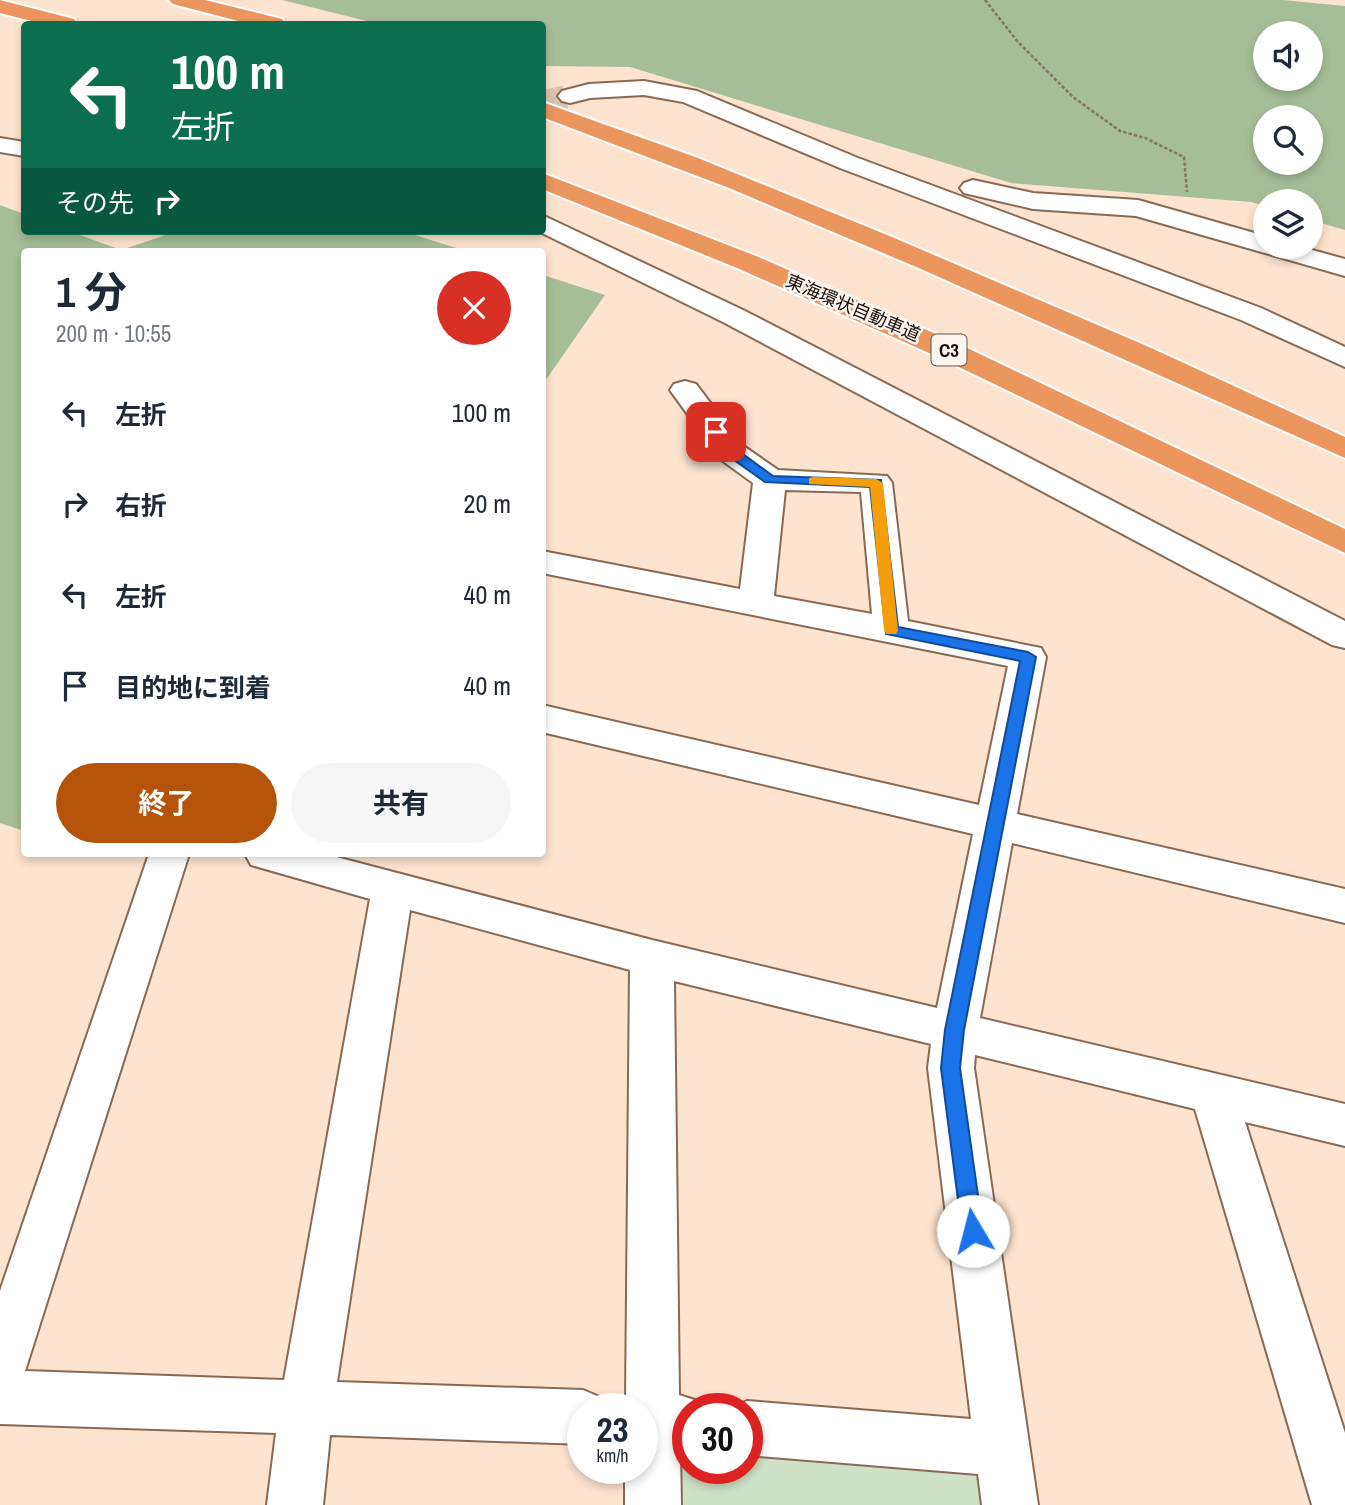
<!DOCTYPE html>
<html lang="ja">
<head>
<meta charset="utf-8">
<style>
  body { margin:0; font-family:"Archivo Narrow","Noto Sans JP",sans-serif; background:#f6f6f7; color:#1f2937; height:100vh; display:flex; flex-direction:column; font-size:26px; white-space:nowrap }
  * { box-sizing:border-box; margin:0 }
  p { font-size:23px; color:#747a83 }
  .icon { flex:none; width:38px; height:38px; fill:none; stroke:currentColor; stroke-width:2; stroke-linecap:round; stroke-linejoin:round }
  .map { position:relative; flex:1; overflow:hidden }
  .sheet { position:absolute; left:21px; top:248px; width:525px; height:609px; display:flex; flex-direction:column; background:#fff; border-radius:7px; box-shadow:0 4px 10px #0003 }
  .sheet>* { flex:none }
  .banner { position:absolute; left:21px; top:21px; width:525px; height:214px; border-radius:7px; box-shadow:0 4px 10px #0003; background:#0b6e4f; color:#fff; overflow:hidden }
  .buttons { position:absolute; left:1253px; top:21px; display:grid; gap:14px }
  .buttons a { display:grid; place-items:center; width:70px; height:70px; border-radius:50%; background:#fff; box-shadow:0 4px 10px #0003; font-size:35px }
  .speed { position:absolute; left:567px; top:1393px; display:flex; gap:14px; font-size:35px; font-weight:700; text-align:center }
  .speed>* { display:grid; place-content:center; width:91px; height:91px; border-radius:50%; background:#fff; box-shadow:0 4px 10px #0003; line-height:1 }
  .speed small { font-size:18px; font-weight:400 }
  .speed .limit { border:10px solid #d22; background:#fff; color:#111 }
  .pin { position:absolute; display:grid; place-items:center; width:60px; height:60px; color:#fff; margin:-30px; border-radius:14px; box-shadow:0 4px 10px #0006 }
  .me { position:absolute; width:77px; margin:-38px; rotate:352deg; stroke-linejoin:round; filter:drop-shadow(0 0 5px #0008) }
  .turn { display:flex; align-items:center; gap:24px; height:147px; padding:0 35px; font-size:32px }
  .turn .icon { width:91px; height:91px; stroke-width:2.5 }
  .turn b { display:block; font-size:49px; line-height:60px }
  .then { display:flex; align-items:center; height:66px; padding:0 35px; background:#0003; gap:14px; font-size:26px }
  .round { display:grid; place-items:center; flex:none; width:74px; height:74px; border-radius:37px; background:#f6f6f7 }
  .headline { display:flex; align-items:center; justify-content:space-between; height:119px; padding:0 35px }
  h1 { font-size:42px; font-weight:700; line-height:52px }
  .button { display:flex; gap:14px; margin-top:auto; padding:14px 35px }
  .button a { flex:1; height:80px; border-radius:42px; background:#b45309; color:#fff; font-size:28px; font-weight:700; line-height:80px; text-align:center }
  .button a+a { background:#f6f6f7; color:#1f2937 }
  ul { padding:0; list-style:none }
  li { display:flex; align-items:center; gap:21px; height:91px; padding:0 35px }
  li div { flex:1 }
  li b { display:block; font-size:26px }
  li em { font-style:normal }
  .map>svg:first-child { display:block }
  .green { fill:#d0e2c5 }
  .forest { fill:#a6be97; fill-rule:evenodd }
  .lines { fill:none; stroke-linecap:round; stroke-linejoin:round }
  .street-tunnel { stroke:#dbc3b1; stroke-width:24; stroke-dasharray:24 12; stroke-linecap:butt }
  .street-casing { stroke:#886a54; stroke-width:4 }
  .highway-casing { stroke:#fff; stroke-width:4 }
  .path { stroke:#867366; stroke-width:2.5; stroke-dasharray:3.5 2; stroke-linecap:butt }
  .street { fill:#fff; fill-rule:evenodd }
  .highway { fill:#eb965f; fill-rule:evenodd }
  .route { fill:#1a73e8; stroke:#114b97; stroke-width:2 }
  .slow { fill:#f59e0b }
  .labels { text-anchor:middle; stroke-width:5; stroke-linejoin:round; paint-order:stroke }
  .far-street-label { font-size:18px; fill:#170c05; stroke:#fbf4ef }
  .shield { fill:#fbf4ef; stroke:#5b524b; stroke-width:2 }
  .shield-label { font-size:19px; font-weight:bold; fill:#170c05 }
</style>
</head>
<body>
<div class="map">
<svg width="1345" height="1505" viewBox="0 0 1345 1505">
  <rect width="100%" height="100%" fill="#fee3cf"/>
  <!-- green -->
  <path class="green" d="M 668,1439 L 688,1441 L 688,1468 L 747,1468 L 747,1445 L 987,1464 L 992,1505 L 668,1505 Z"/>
  <!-- forest -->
  <path class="forest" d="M 282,0 L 1283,0 L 1345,6 L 1345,230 L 1311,220 L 1311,201 L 1265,201 L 1265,206 L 1251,202 L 1011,183 L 630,67 L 543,66 L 542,24 L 379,24 ZM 1265,33 L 1311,33 L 1311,79 L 1265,79 ZM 1265,117 L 1311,117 L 1311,163 L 1265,163 Z
    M 0,205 L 24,214 L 24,231 L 69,231 L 121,250 L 178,231 L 402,231 L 469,252 L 24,252 L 24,831 L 0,823 Z
    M 543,275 L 605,295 L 543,384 L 542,275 Z"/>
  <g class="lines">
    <!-- street-tunnel -->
    <path class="street-tunnel" d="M 542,103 L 570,96"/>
    <!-- street casing -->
    <g class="street-casing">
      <path id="street" d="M 644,81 L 697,91 L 858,158 L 1261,308 L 1345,347 L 1345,367 L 1241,320 L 840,168 L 683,102 L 644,95 L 590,98 L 570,103 L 562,101 L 558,96 L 562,91 L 589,84 Z
        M 0,138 L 24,142 L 24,156 L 0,152 Z
        M 973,180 L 1033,193 L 1138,200 L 1265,236 L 1265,247 L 1301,247 L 1345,259 L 1345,276 L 1136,216 L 1033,209 L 964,193 L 960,188 L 964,183 Z
        M 542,215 L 743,310 L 1345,621 L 1345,648 L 1332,645 L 723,322 L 538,231 L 542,231 Z
        M 685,381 L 696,384 L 742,445 L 778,470 L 887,476 L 892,483 L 908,621 L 1041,648 L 1046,657 L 1017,814 L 1345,889 L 1345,923 L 1012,843 L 980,1018 L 1345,1104 L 1345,1146 L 1245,1122 L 1345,1433 L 1345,1505 L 1312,1505 L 1195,1109 L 975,1055 L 974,1068 L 1038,1505 L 982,1505 L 978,1474 L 747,1455 L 747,1409 L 728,1409 L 747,1401 L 971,1419 L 928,1068 L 931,1044 L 674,981 L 679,1395 L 707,1404 L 709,1409 L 688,1409 L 688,1450 L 680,1449 L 681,1505 L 625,1505 L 625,1468 L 642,1468 L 642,1409 L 619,1409 L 626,1399 L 630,970 L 410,910 L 337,1382 L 583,1390 L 602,1398 L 606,1409 L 583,1409 L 583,1444 L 330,1435 L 323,1505 L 267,1505 L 276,1433 L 0,1424 L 0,1291 L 149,854 L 189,854 L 25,1371 L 284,1380 L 370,899 L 251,865 L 245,854 L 325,854 L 652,940 L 937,1008 L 973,834 L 542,732 L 542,705 L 979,805 L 1008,666 L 542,573 L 542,551 L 740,589 L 753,483 L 720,459 L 670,390 L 674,384 ZM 785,490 L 861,492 L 872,614 L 774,596 Z"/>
    </g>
    <!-- highway casing -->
    <g class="highway-casing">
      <path id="highway" d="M 0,0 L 74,19 L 77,24 L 43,24 L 0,13 Z
        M 169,0 L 205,0 L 282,19 L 285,24 L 250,24 L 173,4 Z
        M 542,102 L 698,158 L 892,237 L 1149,347 L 1345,437 L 1345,458 L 921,269 L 729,188 L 542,117 Z
        M 542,173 L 756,256 L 959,344 L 1345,529 L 1345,553 L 938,357 L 737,268 L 542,189 Z"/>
    </g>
    <!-- path -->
    <path class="path" d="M 985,0 L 1018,42 L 1073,97 L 1120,131 L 1145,138 L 1184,157 L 1187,192"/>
    <!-- street -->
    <use href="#street" class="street"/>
    <!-- highway -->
    <use href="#highway" class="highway"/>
  </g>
  <!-- route -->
  <path class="route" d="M 711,429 L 720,429 L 736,449 L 773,476 L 881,480 L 898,627 L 1028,652 L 1036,657 L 964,1030 L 960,1068 L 983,1231 L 980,1238 L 973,1241 L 965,1238 L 962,1231 L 941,1068 L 945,1030 L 1020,661 L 886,634 L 870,487 L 765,482 L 727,455 L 709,432 Z"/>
  <!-- slow -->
  <path class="slow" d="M 814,477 L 876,479 L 883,483 L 898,630 L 896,634 L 886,634 L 884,630 L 870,487 L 809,484 L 809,478 Z"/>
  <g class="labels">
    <!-- far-street labels -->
    <g class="far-street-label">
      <text transform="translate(853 308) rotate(23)" y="6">東海環状自動車道</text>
    </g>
    <!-- shield labels -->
    <rect class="shield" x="931.5" y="334.5" width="35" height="31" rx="5"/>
    <g class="shield-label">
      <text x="949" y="357">C3</text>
    </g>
  </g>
</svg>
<div class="buttons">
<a><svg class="icon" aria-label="sound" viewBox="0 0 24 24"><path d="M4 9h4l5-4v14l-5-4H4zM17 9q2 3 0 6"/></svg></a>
<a><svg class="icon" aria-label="search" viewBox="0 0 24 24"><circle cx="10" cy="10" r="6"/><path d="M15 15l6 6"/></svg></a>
<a><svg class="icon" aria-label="layers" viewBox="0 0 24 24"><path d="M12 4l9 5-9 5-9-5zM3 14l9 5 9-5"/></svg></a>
</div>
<div class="speed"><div>23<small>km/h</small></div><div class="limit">30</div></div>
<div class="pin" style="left:716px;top:432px;background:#d93025"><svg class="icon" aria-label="arrive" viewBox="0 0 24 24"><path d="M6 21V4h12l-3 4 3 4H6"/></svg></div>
<svg class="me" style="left:973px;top:1231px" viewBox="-20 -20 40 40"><circle r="19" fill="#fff"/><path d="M0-13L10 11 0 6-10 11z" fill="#1a73e8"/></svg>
<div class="banner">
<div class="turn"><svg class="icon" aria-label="left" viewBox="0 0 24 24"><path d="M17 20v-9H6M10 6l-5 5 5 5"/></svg><div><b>100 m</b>左折</div></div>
<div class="then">その先<svg class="icon" aria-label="right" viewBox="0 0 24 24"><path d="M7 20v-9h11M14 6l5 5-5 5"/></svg></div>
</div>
<section class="sheet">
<div class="headline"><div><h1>1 分</h1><p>200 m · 10:55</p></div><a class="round" style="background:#d93025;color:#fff"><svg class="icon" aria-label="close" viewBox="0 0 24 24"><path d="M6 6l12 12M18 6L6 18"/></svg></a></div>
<ul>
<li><svg class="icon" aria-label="left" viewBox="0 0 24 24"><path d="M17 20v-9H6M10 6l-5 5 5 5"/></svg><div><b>左折</b></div><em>100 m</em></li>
<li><svg class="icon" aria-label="right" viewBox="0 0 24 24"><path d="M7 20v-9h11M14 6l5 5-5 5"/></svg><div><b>右折</b></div><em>20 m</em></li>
<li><svg class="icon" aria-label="left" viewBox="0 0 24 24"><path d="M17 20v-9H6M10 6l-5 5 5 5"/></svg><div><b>左折</b></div><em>40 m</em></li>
<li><svg class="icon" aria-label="arrive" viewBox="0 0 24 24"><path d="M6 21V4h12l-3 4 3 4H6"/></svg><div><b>目的地に到着</b></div><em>40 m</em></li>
</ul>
<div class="button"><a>終了</a><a>共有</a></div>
</section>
</div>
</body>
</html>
